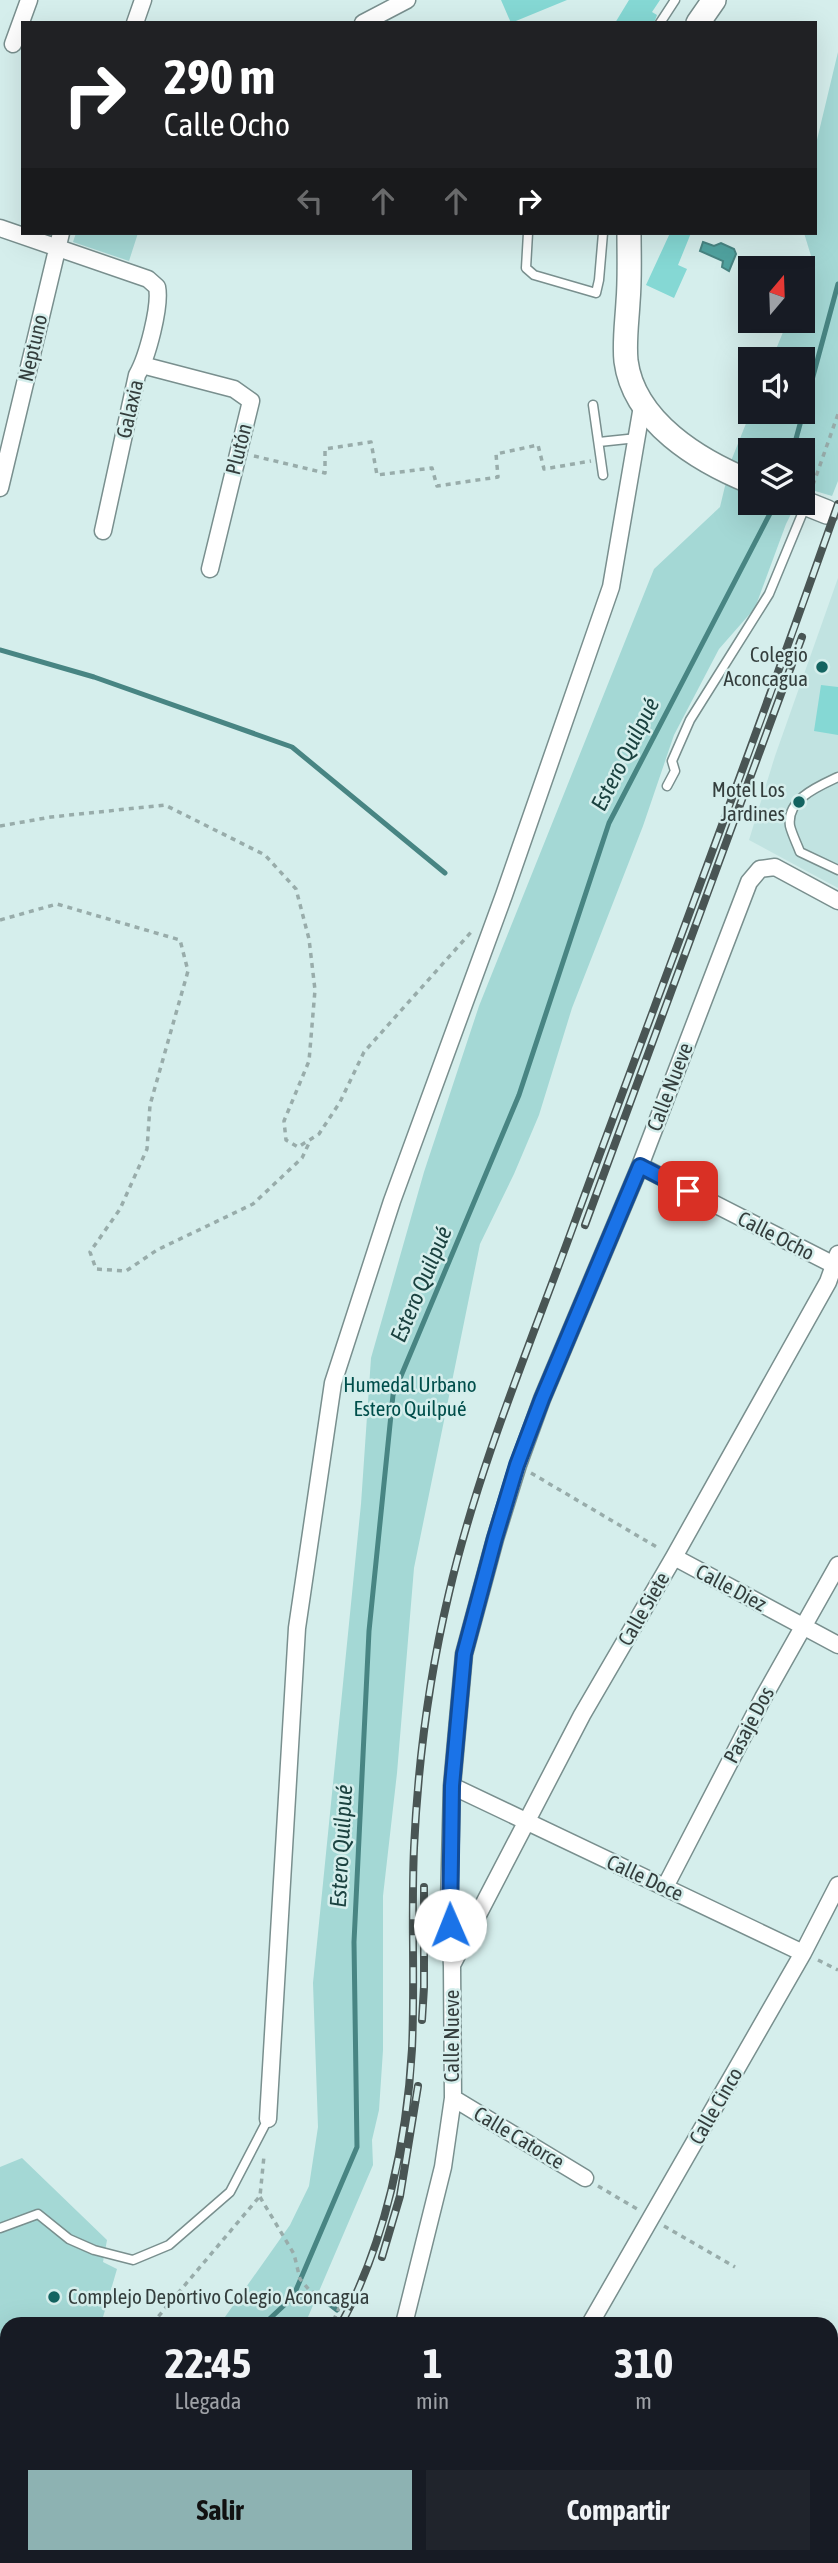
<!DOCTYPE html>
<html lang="es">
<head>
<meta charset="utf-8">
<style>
  body { margin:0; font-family:"Asap Condensed",sans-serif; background:#20242c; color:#f1f3f6; height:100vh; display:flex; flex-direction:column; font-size:26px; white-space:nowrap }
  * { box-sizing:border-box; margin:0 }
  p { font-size:23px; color:#9ea1a6 }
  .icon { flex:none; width:38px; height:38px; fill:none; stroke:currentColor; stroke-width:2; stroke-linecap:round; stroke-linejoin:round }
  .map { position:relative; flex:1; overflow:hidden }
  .drawer { position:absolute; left:0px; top:2317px; width:838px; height:247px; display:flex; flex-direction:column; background:#171b24; border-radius:21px 21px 0 0; box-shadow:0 7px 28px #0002 }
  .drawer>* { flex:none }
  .guide { position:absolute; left:21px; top:21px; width:796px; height:214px; border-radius:0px; box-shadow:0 7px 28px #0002; background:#202124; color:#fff; overflow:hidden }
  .needle { width:46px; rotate:19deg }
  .buttons { position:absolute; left:738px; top:256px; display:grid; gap:14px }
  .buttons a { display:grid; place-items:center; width:77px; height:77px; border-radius:0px; background:#171b24; box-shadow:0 7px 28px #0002; font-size:35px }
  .pin { position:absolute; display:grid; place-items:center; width:60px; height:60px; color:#fff; margin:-30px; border-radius:14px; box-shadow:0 4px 10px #0006 }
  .me { position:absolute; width:77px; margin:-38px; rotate:359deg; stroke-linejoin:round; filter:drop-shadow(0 0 5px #0008) }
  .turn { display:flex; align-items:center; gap:24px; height:147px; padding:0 28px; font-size:32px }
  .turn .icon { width:91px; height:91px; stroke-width:2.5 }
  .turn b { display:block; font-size:49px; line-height:60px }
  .lanes { display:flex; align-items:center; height:66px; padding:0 28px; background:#0003; justify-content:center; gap:35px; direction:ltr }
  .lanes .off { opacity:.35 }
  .eta { display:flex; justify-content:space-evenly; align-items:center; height:119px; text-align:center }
  .eta b { font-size:42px; font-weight:700; line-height:49px }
  .primary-button { display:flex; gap:14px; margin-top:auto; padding:14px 28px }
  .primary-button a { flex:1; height:80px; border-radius:0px; background:#8db2b2; color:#111; font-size:28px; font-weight:700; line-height:80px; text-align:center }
  .primary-button a+a { background:#20242c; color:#f1f3f6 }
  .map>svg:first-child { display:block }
  .built { fill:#c1e3e1 }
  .green { fill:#a4d8d5 }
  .water { fill:#51a4a1; stroke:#488583; stroke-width:2 }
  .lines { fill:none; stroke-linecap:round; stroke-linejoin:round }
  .stream { stroke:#488583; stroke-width:5 }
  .building { fill:#85d8d4 }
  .lane-casing { stroke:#798f8e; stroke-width:11 }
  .street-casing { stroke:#798f8e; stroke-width:19 }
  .secondary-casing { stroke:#798f8e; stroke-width:26 }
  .path { stroke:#98acaa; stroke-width:3.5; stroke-dasharray:5 5; stroke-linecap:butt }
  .lane { stroke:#fff; stroke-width:8 }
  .street { stroke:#fff; stroke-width:16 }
  .secondary { stroke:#fff; stroke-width:23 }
  .rail-casing { stroke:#495554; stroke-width:8 }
  .rail { stroke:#d5eeec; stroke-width:5; stroke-dasharray:16; stroke-linecap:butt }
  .route-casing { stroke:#114b97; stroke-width:18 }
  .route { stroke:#1a73e8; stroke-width:12 }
  .poi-dot { fill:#136360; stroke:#d5eeec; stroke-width:2.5 }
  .labels { text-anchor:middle; stroke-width:5; stroke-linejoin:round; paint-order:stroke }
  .street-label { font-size:21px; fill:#343e3d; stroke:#d5eeec }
  .poi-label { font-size:21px; fill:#343e3d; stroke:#d5eeec; text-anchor:end }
  .park-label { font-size:21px; fill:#004e4b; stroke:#d5eeec }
  .water-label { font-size:23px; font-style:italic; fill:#1b4240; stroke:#d5eeec }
</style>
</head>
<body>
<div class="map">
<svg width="838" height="2563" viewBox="0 0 838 2563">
  <rect width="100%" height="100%" fill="#d5eeec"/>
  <!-- built -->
  <path class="built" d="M 838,578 L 838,888 L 749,840 L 775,756 Z"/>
  <!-- green -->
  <path class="green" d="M 838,52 L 838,481 L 832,496 L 805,488 L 803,491 L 803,450 L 751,450 L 751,502 L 797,502 L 786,524 L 755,608 L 719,649 L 674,735 L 643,826 L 572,1008 L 539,1115 L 514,1174 L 480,1244 L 414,1568 L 397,1773 L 383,1896 L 383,2050 L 379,2110 L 372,2140 L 373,2165 L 305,2324 L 220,2324 L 290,2225 L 309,2186 L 318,2127 L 313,1983 L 361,1504 L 371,1358 L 424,1172 L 479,1006 L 654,569 L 720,507 L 731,461 L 751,411 L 803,411 L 803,359 L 772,359 L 788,320 L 803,320 L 803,281 L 812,259 L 804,233 L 816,233 L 816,144 Z
    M 76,233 L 138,233 L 129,261 L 73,242 Z
    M 22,2158 L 107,2240 L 103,2262 L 117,2269 L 101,2324 L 7,2324 L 7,2453 L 0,2458 L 0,2167 Z
    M 7,2475 L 7,2551 L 0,2556 L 0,2480 Z"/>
  <!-- water -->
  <path class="water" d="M 703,242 L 714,246 L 721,243 L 734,249 L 736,254 L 729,271 L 722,267 L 723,261 L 700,251 Z"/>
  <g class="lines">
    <!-- stream -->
    <path class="stream" d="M 793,450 L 838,284
      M 0,650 L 94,677 L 292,747 L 445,873
      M 293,2297 L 324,2300 L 337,2310
      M 363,2322 L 367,2324
      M 264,2324 L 293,2297 L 357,2147 L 354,1942 L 369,1631 L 393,1395 L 519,1095 L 609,823 L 776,502
      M 0,2518 L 7,2513"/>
  </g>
  <!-- building -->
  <path class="building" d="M 501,0 L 567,0 L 511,23 Z
    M 629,0 L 660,0 L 652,12 L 657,15 L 654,23 L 615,23 Z
    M 670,233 L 691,233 L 678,265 L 687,269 L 674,298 L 646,285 Z
    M 821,685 L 838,687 L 838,735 L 814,731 Z"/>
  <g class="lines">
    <!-- lane casing -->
    <g class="lane-casing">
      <path id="lane" d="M 660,23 L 675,0
        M 528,233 L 526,268 L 534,275 L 596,293 L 599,280 L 603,233
        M 593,405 L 603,475
        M 599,442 L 637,438
        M 838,777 C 819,786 786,799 790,826 C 792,834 797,844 800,852 L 838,870
        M 667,786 L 675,771 L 672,761 L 690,720 L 769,594 L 805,507
        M 0,2228 L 38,2214 L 69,2239 L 94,2250 L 133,2260 L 169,2245 L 230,2192 L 268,2119"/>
    </g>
    <!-- street casing -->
    <g class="street-casing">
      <path id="street" d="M 135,23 L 143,0
        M 363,23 L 407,0
        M 13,44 L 29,0
        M 0,228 L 148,279 L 157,287 C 161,306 147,358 137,375 L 103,531
        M 142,365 L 234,389 L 251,401 L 210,569
        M 0,488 L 61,233
        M 640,1166 L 838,1267
        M 674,1557 L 838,1645
        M 452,1786 L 803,1953
        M 665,1887 L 763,1698 L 838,1565
        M 453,1963 L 582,1715 L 674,1557 L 828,1282 L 838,1254
        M 453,2098 L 585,2178
        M 268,2119 L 297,1628 L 333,1383 L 392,1201 L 504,895 L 611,587 L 642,406
        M 404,2324 L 443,2167 L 453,2098 L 452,1966 L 449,1904 L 452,1786 L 464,1654 L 495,1539 L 518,1465 L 542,1399 L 640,1166 L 749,882 L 760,869 L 775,867 L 838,901
        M 590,2324 L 803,1953 L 838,1885
        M 831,2474 L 838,2463
        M 775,2563 L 779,2557"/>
    </g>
    <!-- secondary casing -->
    <g class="secondary-casing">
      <path id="secondary" d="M 698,23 L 714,0
        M 629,233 C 629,256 630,279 628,302 C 627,321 624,342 626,361 C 634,422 699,461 751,482
        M 802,502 L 827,512"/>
    </g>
    <!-- path -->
    <path class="path" d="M 254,456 L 325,473 L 325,449 L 371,442 L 377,475 L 432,468 L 437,486 L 498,477 L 496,454 L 538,445 L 544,469 L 591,461
      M 813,485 L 838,414
      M 0,826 L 51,817 L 165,805 L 265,855 L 296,889 L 309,939 L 315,990 L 309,1061 L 284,1121 L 286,1140 L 298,1147 L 319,1134 L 340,1102 L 364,1052 L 472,931
      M 0,920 L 57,904 L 180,940 L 188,971 L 150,1105 L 147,1149 L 120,1209 L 90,1252 L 96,1269 L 126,1271 L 157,1250 L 253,1204 L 302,1158 L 310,1141
      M 531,1473 L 660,1549
      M 818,1960 L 838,1970
      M 598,2186 L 637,2209
      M 260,2197 L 294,2254 L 300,2279 L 310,2291 L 326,2298 L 339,2308 L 332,2324
      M 664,2226 L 735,2267
      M 364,2319 L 375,2324
      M 152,2324 L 260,2196 L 264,2156
      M 46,2563 L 53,2557
      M 439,2563 L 443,2557"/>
    <!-- lane -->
    <use href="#lane" class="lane"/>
    <!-- street -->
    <use href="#street" class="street"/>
    <!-- secondary -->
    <use href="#secondary" class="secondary"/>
    <!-- rail casing -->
    <g class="rail-casing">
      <path id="rail" d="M 585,1225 L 802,637
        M 422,2020 L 424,1987 L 424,1887
        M 382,2257 L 400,2196 L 418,2086
        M 341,2324 C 385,2244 407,2140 412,2049 C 415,1982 411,1915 414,1848 C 418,1761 429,1677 449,1593 C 479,1464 533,1338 578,1213 C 665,977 755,742 838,504
        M 124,2563 L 133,2557
        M 140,2563 L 149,2557"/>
    </g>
    <!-- rail -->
    <use href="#rail" class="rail"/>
  </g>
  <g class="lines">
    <!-- route casing -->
    <g class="route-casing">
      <path id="route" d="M 450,1925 L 452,1786 L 464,1654 L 495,1538 L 517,1465 L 542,1399 L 640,1166 L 688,1191"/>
    </g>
    <!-- route -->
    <use href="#route" class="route"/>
  </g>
  <!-- markers -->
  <g class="poi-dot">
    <circle cx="822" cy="667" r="7"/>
    <circle cx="799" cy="802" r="7"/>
    <circle cx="54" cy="2297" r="7"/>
  </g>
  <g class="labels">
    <!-- street labels -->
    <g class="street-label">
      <text transform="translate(33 348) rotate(-77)" y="7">Neptuno</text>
      <text transform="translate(130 409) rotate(-77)" y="7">Galaxia</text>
      <text transform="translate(239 449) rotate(-76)" y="7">Plutón</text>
      <text transform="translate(670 1087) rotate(-69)" y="7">Calle Nueve</text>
      <text transform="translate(776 1236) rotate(27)" y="7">Calle Ocho</text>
      <text transform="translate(731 1588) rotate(28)" y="7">Calle Diez</text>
      <text transform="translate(644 1609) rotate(-60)" y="7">Calle Siete</text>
      <text transform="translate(749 1725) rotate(-62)" y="7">Pasaje Dos</text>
      <text transform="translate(645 1878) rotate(25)" y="7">Calle Doce</text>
      <text transform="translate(452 2036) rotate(-90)" y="7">Calle Nueve</text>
      <text transform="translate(716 2106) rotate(-60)" y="7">Calle Cinco</text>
      <text transform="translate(519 2138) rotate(31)" y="7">Calle Catorce</text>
    </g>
    <!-- poi labels -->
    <g class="poi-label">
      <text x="808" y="662">Colegio<tspan x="808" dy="24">Aconcagua</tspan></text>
      <text x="785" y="797">Motel Los<tspan x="785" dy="24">Jardines</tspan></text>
      <text x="68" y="2304" text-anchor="start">Complejo Deportivo Colegio Aconcagua</text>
    </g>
    <!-- park labels -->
    <g class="park-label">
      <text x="410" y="1392">Humedal Urbano<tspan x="410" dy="24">Estero Quilpué</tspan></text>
    </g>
    <!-- water labels -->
    <g class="water-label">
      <text transform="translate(625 754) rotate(-63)" y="8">Estero Quilpué</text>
      <text transform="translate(421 1284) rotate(-67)" y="8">Estero Quilpué</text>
      <text transform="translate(341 1846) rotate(-87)" y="8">Estero Quilpué</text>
    </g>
  </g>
</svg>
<div class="buttons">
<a><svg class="needle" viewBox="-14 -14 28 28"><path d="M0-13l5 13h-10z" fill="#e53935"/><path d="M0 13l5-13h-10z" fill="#9ea1a6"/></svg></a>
<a><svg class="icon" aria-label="sound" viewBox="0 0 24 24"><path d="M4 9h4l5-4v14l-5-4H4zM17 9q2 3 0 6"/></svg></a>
<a><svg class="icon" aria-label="layers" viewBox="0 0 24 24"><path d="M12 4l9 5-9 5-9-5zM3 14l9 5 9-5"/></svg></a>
</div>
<div class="pin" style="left:688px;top:1191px;background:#d93025"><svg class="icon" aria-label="arrive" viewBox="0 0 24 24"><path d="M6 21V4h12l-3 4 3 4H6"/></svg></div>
<svg class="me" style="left:450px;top:1925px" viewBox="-20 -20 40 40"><circle r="19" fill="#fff"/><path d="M0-13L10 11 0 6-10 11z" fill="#1a73e8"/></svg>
<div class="guide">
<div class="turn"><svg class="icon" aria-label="right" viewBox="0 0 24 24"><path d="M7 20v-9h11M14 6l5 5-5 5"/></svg><div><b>290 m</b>Calle Ocho</div></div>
<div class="lanes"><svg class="icon off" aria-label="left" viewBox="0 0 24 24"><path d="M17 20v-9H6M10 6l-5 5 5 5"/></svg><svg class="icon off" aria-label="ahead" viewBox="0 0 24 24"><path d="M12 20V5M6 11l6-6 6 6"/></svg><svg class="icon off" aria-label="ahead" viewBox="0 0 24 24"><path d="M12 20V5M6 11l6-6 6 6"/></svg><svg class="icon" aria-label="right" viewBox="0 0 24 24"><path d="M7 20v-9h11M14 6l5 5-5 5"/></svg></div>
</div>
<section class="drawer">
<div class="eta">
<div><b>22:45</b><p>Llegada</p></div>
<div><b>1</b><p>min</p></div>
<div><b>310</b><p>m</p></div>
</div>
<div class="primary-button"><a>Salir</a><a>Compartir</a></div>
</section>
</div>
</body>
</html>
